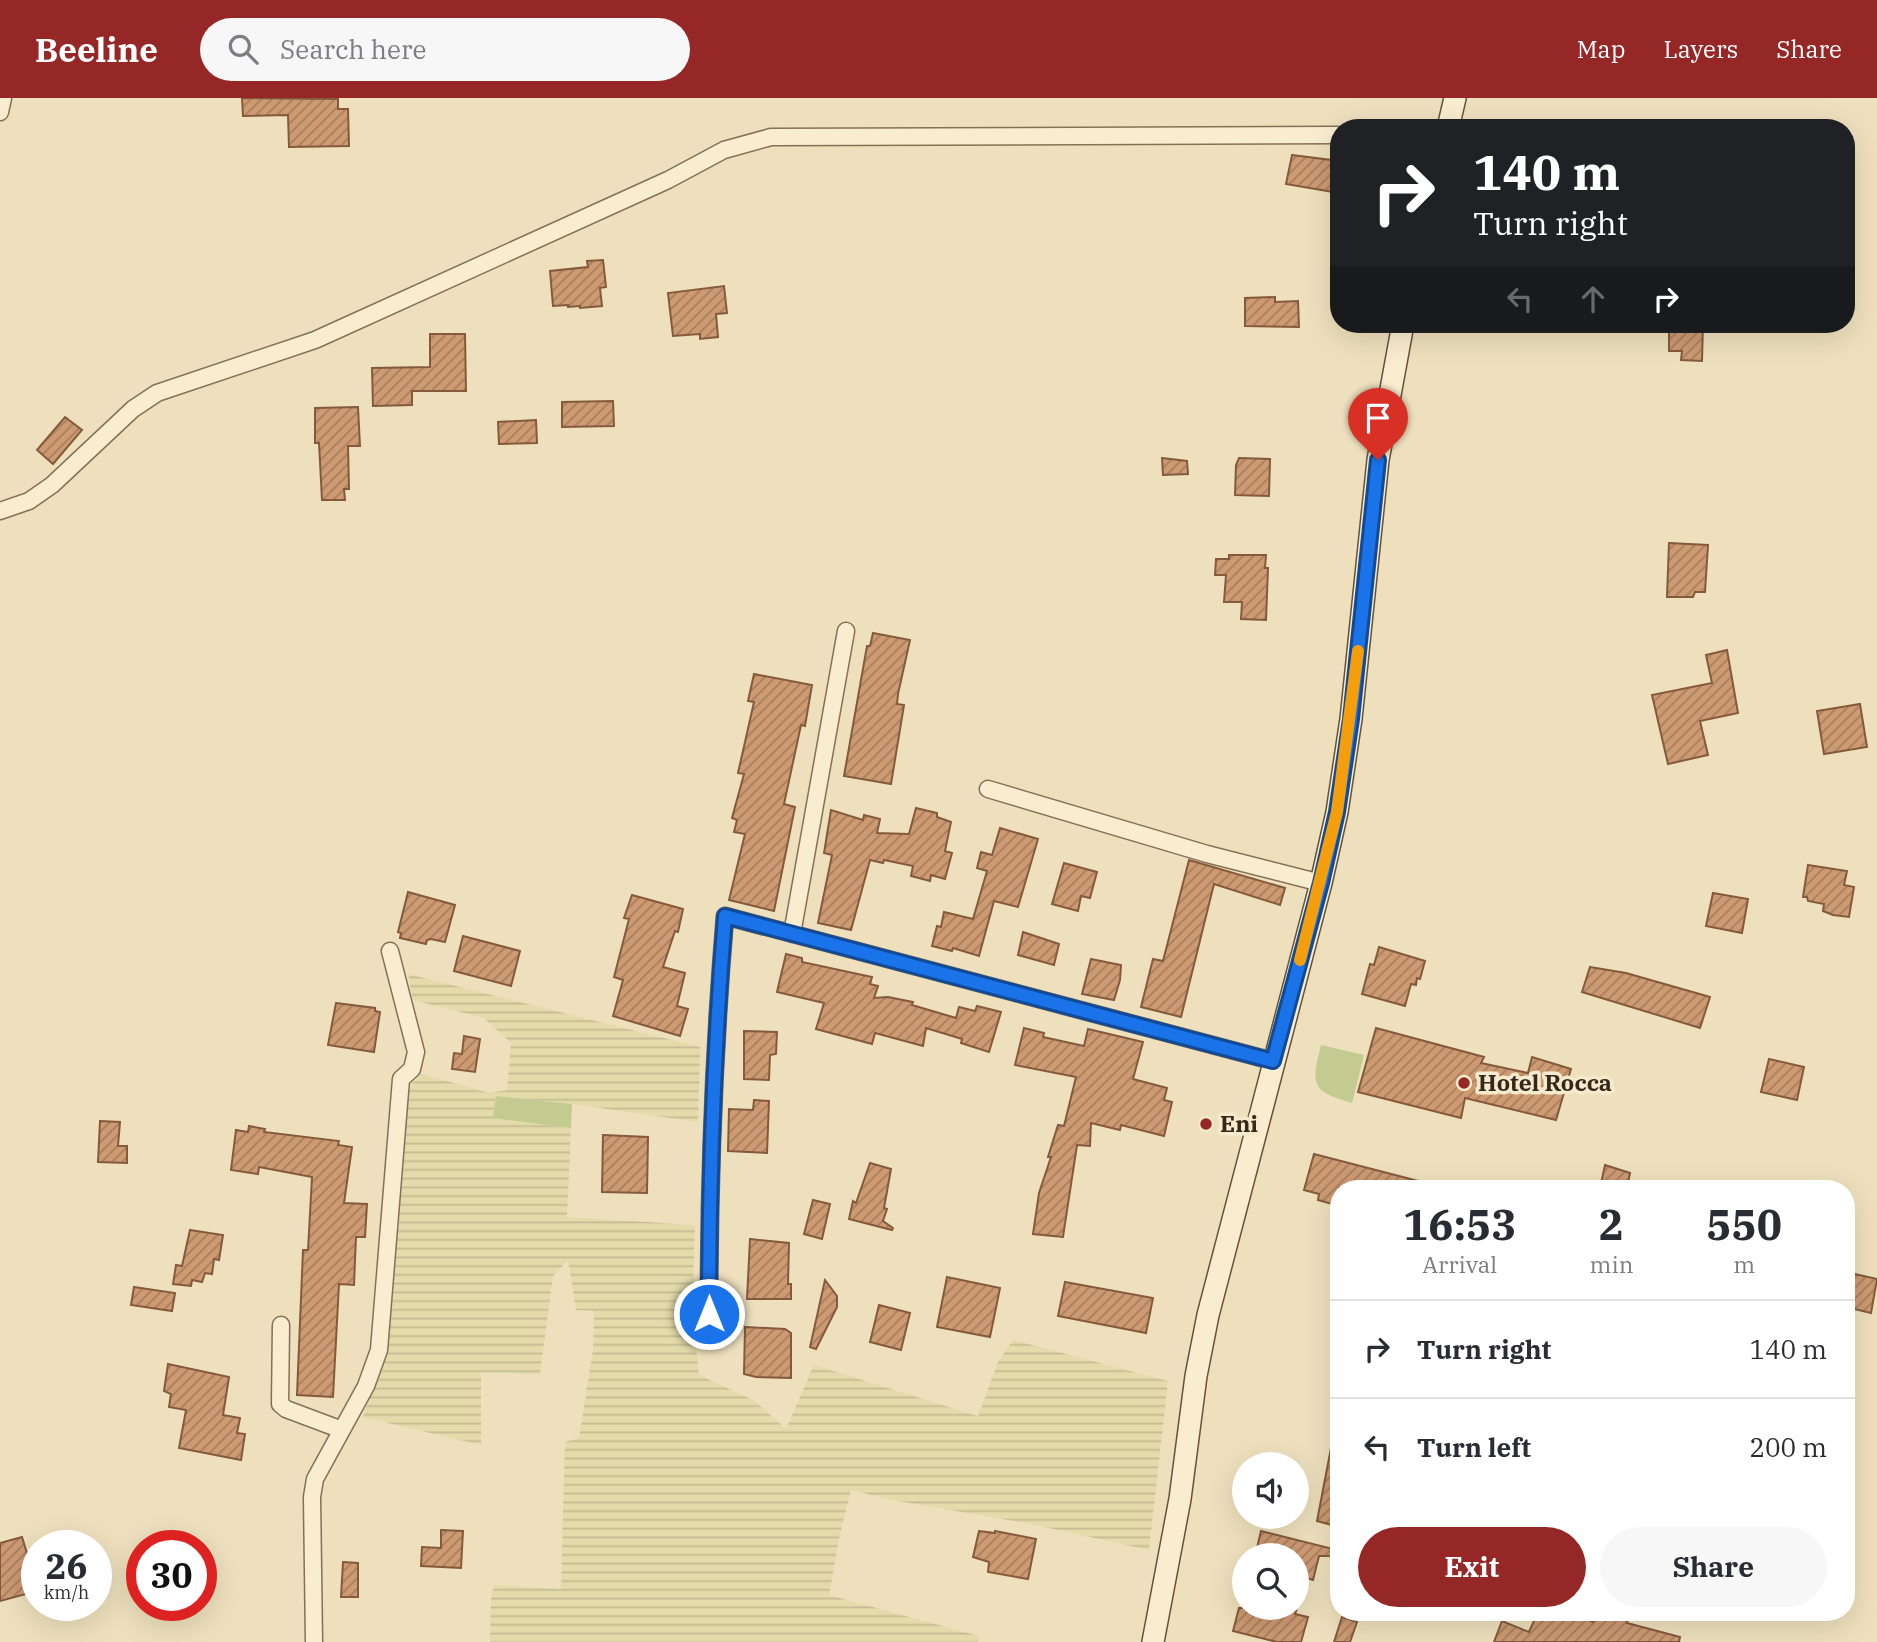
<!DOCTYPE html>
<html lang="en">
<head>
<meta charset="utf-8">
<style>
  body { margin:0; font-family:"IBM Plex Serif",serif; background:#f7f7f7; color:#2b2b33; height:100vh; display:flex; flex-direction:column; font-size:26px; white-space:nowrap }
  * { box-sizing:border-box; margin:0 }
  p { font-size:23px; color:#7c7c81 }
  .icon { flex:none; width:38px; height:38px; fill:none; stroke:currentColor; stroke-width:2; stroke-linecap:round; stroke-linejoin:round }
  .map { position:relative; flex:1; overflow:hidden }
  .panel { position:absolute; left:1330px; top:1082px; width:525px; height:441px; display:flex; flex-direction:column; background:#fff; border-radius:28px; box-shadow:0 7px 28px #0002 }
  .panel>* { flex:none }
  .top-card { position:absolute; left:1330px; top:21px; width:525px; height:214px; border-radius:28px; box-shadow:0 7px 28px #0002; background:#202124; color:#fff; overflow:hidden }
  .buttons { position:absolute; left:1232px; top:1354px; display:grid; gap:14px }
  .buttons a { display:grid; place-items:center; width:77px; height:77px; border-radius:50%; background:#fff; box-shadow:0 7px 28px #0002; font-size:35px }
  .speed { position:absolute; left:21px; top:1432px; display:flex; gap:14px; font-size:35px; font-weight:700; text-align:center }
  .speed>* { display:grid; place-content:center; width:91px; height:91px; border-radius:50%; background:#fff; box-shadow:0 7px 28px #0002; line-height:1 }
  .speed small { font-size:18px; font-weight:400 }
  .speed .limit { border:10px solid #d22; background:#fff; color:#111 }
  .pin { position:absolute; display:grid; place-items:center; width:60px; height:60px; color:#fff; margin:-72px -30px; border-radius:50% 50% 50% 0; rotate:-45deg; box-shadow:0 0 7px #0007 }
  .pin .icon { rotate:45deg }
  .me { position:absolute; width:77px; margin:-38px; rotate:0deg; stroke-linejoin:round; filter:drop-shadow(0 0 5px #0008) }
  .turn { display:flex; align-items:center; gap:24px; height:147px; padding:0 28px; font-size:32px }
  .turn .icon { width:91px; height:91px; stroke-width:2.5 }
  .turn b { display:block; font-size:49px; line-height:60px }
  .lanes { display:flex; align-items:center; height:66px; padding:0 28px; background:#0003; justify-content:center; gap:35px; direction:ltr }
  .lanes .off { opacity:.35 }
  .eta { display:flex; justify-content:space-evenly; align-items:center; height:119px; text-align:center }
  .eta b { font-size:42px; font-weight:700; line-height:49px }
  .cta { display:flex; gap:14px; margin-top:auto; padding:14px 28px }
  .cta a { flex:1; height:80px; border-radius:42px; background:#952726; color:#fff; font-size:28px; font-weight:700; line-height:80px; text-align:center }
  .cta a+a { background:#f7f7f7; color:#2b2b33 }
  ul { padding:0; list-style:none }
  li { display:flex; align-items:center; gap:21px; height:98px; padding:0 28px; border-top:2px solid #e1e1e2 }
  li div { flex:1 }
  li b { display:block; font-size:26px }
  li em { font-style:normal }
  header { display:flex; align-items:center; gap:42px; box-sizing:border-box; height:98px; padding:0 35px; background:#952726; color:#fff }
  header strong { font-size:33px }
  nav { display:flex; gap:38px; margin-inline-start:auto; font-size:24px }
  .search { width:490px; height:63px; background:#f7f7f7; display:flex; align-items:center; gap:18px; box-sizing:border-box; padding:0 24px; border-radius:38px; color:#7c7c81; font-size:26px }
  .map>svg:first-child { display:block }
  .farmland { fill:url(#farmland-rules) }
  .green { fill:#c3cb91 }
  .building { fill:url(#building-hatch); stroke:#855a3c; stroke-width:2 }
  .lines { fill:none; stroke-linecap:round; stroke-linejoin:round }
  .street-casing { stroke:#857056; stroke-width:19 }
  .secondary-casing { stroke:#675139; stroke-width:24 }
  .street { stroke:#f9edd0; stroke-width:16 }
  .secondary { stroke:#f9edd0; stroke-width:21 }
  .route-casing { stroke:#114b97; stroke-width:18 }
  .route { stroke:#1a73e8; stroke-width:12 }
  .slow { stroke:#f59e0b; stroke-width:12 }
  .poi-dot { fill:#952726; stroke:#f5eacc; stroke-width:2.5 }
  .labels { text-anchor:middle; stroke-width:7; stroke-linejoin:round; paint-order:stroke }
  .poi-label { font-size:23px; font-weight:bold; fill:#34281b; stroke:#f5eacc; text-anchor:start }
</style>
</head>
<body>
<header>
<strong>Beeline</strong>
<div class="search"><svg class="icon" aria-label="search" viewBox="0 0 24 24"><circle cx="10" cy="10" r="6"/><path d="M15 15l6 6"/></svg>Search here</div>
<nav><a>Map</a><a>Layers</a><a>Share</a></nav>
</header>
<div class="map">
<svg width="1877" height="1544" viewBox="0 0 1877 1544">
  <defs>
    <pattern id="farmland-rules" width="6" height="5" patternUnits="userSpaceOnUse" patternTransform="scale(1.75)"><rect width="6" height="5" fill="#e3dbaa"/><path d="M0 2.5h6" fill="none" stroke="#c3bc92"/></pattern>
    <pattern id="building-hatch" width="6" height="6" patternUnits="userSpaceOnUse" patternTransform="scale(1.75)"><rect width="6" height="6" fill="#cd9a72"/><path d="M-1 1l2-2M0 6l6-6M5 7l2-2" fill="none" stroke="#a77e5d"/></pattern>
  </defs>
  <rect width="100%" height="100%" fill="#eee0bd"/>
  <!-- farmland -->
  <path class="farmland" d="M 408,876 L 700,949 L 698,1024 L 572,1006 L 496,998 L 493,1020 L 571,1030 L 567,1119 L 695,1127 L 692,1216 L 699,1277 L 755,1303 L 786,1331 L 814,1267 L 978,1318 L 998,1264 L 1013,1242 L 1168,1283 L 1149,1452 L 1031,1426 L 892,1402 L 851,1392 L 840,1436 L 829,1497 L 979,1538 L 978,1544 L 490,1544 L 491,1501 L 494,1487 L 561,1491 L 565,1344 L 579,1340 L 593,1252 L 594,1213 L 576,1212 L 568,1162 L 553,1178 L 540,1276 L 481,1275 L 481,1347 L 363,1319 L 385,1254 L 408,989 L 422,976 L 489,995 L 507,992 L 511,945 L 484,920 L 413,902 Z"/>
  <!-- green -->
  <path class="green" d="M 1321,947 L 1364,957 L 1352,1005 C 1311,993 1311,987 1321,947 Z
    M 496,998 L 572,1006 L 571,1030 L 493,1020 Z"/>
  <!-- building -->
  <path class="building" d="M 242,0 L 338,1 L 338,11 L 348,11 L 349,48 L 289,49 L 288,17 L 243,18 Z
    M 1292,57 L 1339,63 L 1339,95 L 1286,86 Z
    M 603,162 L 606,189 L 600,190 L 602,208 L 580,210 L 580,208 L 568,209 L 568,207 L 553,208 L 550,173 L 588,169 L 587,163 Z
    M 724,188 L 727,215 L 716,216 L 718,239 L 700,241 L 700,236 L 673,238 L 668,195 Z
    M 1275,199 L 1275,204 L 1298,203 L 1299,229 L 1245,228 L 1245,200 Z
    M 1672,226 L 1703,226 L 1702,263 L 1681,262 L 1682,253 L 1669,253 L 1669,233 L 1672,233 Z
    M 430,236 L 465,236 L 466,293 L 412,293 L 412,307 L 373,308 L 372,270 L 430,269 Z
    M 613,303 L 614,328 L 562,329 L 562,304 Z
    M 358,309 L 360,348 L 348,348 L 349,391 L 344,391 L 345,402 L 322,402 L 319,345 L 315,345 L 315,310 Z
    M 65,319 L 82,332 L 53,366 L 37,352 Z
    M 536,322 L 537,345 L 499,346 L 498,324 Z
    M 1162,360 L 1187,363 L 1188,376 L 1163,377 Z
    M 1239,360 L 1270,361 L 1269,398 L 1235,397 L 1236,367 Z
    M 1669,445 L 1708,447 L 1705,494 L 1695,494 L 1693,499 L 1667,499 Z
    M 1229,457 L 1266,457 L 1265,470 L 1268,470 L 1266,522 L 1241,521 L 1242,504 L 1224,504 L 1226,477 L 1215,477 L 1216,461 L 1229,461 Z
    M 873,535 L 910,542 L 898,596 L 897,606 L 904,607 L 891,686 L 844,678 L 867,548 L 870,548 Z
    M 1727,552 L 1738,615 L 1700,623 L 1708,657 L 1668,666 L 1652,597 L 1712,585 L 1706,557 Z
    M 754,576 L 812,587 L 805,628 L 801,627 L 784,706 L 795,709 L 774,813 L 729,802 L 745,736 L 734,734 L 737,722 L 732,720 L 744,676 L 738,675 L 754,604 L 748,603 Z
    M 1860,606 L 1867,649 L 1824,656 L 1817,613 Z
    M 916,710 L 937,715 L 937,719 L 951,724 L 945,753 L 952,755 L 945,781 L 931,777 L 930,783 L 911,778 L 913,768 L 884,762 L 883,765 L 870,762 L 851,832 L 818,825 L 832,757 L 824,755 L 831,712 L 863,722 L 864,717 L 880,721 L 877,735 L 909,736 Z
    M 1000,730 L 1038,741 L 1018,809 L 994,803 L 979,858 L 953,850 L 952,853 L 932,848 L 937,828 L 941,829 L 944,814 L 973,821 L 987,773 L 977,770 L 981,754 L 992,757 Z
    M 1189,762 L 1285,790 L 1280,807 L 1214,786 L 1181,919 L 1141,909 L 1153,861 L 1163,863 Z
    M 1064,765 L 1097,774 L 1090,800 L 1081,798 L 1078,813 L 1052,806 Z
    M 1808,767 L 1847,773 L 1844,787 L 1854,789 L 1849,819 L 1833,817 L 1823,813 L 1824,806 L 1808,803 L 1807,799 L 1803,799 Z
    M 408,794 L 455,807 L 445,844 L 431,841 L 427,842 L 426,846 L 400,840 L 401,835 L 398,834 Z
    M 1713,795 L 1748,801 L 1742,835 L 1706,828 Z
    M 632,797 L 683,811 L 678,834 L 675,833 L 663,869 L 685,875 L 677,908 L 688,911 L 680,938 L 613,918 L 623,882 L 614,879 L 629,821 L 624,820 Z
    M 1023,834 L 1059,846 L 1054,867 L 1018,857 Z
    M 463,838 L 520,853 L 511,888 L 454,873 Z
    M 1379,849 L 1425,863 L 1420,881 L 1417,880 L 1416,887 L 1411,886 L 1405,908 L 1362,896 L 1370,866 L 1374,867 Z
    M 786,856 L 802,860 L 802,864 L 872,879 L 870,886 L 878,888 L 874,900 L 888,899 L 913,904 L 912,907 L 956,920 L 959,909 L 975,913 L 977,908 L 1001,914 L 989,954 L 961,945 L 962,941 L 926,930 L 923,948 L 875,935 L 872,946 L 816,931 L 824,905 L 777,894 Z
    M 1091,861 L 1121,867 L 1120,882 L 1114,902 L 1082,896 Z
    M 1590,869 L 1626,875 L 1710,899 L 1700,930 L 1582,894 Z
    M 336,905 L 375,910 L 375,913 L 380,914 L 374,954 L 328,947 Z
    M 1024,930 L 1044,935 L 1043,939 L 1084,948 L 1088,931 L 1143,944 L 1133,981 L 1167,990 L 1164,1002 L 1172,1004 L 1164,1038 L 1121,1027 L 1120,1032 L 1091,1025 L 1090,1048 L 1077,1047 L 1063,1139 L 1033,1136 L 1039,1095 L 1051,1059 L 1048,1059 L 1058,1027 L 1064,1028 L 1076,979 L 1015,967 Z
    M 1376,930 L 1484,959 L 1481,965 L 1528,975 L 1532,959 L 1571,971 L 1556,1022 L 1465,1000 L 1461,1020 L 1358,994 Z
    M 744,933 L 777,934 L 776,956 L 770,957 L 769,982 L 744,981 Z
    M 464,938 L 480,941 L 475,974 L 452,971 L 454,955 L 462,956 Z
    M 1769,961 L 1804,969 L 1797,1002 L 1761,994 Z
    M 754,1002 L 769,1003 L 767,1055 L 728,1053 L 729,1011 L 753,1012 Z
    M 100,1023 L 120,1024 L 118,1048 L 127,1048 L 127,1065 L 98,1064 Z
    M 249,1028 L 265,1031 L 264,1034 L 339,1043 L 338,1047 L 352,1049 L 344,1105 L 367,1106 L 365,1139 L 356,1139 L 354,1187 L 339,1186 L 333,1299 L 297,1297 L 303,1152 L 308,1152 L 312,1079 L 259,1069 L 258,1076 L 231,1072 L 236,1032 L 248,1034 Z
    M 603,1037 L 648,1039 L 647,1095 L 602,1094 Z
    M 1314,1056 L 1426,1085 L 1425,1090 L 1339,1090 L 1339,1108 L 1318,1102 L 1319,1096 L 1304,1092 Z
    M 870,1065 L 891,1071 L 884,1110 L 887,1111 L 883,1123 L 893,1130 L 892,1132 L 849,1121 L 853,1103 L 856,1105 Z
    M 1605,1067 L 1630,1075 L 1627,1090 L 1600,1090 Z
    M 813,1102 L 830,1106 L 822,1141 L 804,1136 Z
    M 190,1132 L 223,1137 L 219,1162 L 214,1161 L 212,1176 L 205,1175 L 202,1184 L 192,1182 L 191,1188 L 173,1186 L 176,1167 L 182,1168 Z
    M 750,1141 L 789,1145 L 788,1186 L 791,1186 L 791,1201 L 747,1201 Z
    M 1846,1174 L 1877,1181 L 1871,1215 L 1846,1209 Z
    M 947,1179 L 1000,1190 L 990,1239 L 937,1229 Z
    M 825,1182 L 837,1198 L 837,1209 L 816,1251 L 810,1249 Z
    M 1065,1184 L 1153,1200 L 1146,1235 L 1058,1218 Z
    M 134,1189 L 175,1195 L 172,1213 L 131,1207 Z
    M 879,1207 L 910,1215 L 901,1252 L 870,1244 Z
    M 745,1229 L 785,1231 L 791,1235 L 791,1280 L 756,1279 L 744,1276 Z
    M 168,1266 L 229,1279 L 223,1317 L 240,1320 L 237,1335 L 245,1336 L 241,1362 L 179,1350 L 186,1312 L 169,1309 L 171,1296 L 164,1293 Z
    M 1331,1350 L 1339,1350 L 1339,1429 L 1317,1423 Z
    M 441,1432 L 463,1433 L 461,1470 L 421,1468 L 422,1449 L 441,1450 Z
    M 979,1433 L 995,1435 L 995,1433 L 1036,1441 L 1028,1481 L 988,1474 L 989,1464 L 973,1459 Z
    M 1261,1433 L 1337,1452 L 1337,1458 L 1319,1458 L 1313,1482 L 1297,1477 L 1297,1458 L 1255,1458 Z
    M 22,1439 L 29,1462 L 34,1460 L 37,1470 L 37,1493 L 0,1503 L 0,1445 Z
    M 343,1464 L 358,1465 L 358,1499 L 341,1499 Z
    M 1239,1510 L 1297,1510 L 1295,1516 L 1308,1519 L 1301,1544 L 1277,1544 L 1233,1533 Z
    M 1538,1514 L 1569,1514 L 1593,1524 L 1596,1514 L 1630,1514 L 1627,1525 L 1680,1539 L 1679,1544 L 1494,1544 L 1502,1523 L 1529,1534 Z
    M 1342,1519 L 1357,1524 L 1350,1544 L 1334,1544 Z"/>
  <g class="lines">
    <!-- street casing -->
    <g class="street-casing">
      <path id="street" d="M 0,14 L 3,0
        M 0,413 L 29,403 L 52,387 L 133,311 L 157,295 L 315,242 L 668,82 L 724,52 L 771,39 L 1339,37
        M 988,691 L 1207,756 L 1321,785
        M 792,836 L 846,533
        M 709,1216 C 709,1083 714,950 725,818 L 1273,963
        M 281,1227 L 280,1306 L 286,1311 L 342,1332
        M 314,1544 L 312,1399 L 315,1381 L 366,1288 L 379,1252 L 401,981 L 412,971 L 416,954 L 390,853"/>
    </g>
    <!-- secondary casing -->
    <g class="secondary-casing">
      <path id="secondary" d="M 1448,30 L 1455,0
        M 1153,1544 L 1180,1401 L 1196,1278 L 1208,1217 L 1321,785 L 1337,714 L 1351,621 L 1378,362 L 1403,226"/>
    </g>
    <!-- street -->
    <use href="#street" class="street"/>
    <!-- secondary -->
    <use href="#secondary" class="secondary"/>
  </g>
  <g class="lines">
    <!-- route casing -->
    <g class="route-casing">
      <path id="route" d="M 709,1216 C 709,1083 714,950 725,818 L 1273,963 L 1321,785 L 1337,714 L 1351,621 L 1378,362"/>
    </g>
    <!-- route -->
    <use href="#route" class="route"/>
    <!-- slow -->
    <path class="slow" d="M 1300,862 L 1337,714 L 1358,553"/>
  </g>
  <!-- markers -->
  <g class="poi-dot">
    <circle cx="1464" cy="985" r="7"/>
    <circle cx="1206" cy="1026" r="7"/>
  </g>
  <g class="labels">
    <!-- poi labels -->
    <g class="poi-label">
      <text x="1478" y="993">Hotel Rocca</text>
      <text x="1220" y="1034">Eni</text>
    </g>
  </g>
</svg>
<div class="buttons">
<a><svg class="icon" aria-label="sound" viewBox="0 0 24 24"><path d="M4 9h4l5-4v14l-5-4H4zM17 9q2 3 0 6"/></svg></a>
<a><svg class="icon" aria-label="search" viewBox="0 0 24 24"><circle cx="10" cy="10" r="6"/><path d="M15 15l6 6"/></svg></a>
</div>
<div class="speed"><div>26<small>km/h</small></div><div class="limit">30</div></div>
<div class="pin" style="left:1378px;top:362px;background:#d93025"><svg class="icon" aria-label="arrive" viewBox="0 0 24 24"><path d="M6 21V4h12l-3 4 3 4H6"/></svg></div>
<svg class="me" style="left:709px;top:1216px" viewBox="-20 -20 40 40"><circle r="17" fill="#1a73e8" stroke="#fff" stroke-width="3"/><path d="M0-11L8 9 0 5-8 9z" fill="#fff"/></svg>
<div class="top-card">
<div class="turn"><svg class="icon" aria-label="right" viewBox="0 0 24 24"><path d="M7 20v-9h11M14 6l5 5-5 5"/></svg><div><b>140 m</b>Turn right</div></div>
<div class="lanes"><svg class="icon off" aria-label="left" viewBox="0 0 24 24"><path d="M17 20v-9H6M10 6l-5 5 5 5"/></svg><svg class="icon off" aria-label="ahead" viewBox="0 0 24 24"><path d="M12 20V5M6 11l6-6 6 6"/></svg><svg class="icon" aria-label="right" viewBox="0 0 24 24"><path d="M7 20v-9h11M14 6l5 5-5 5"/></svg></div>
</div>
<section class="panel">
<div class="eta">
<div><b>16:53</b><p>Arrival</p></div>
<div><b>2</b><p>min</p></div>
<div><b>550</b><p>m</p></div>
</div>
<ul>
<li><svg class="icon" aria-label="right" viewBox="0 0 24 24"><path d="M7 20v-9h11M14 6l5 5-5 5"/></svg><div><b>Turn right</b></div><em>140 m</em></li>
<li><svg class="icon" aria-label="left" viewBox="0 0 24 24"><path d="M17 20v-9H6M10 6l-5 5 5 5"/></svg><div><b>Turn left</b></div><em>200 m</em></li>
</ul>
<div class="cta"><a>Exit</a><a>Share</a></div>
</section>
</div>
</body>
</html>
